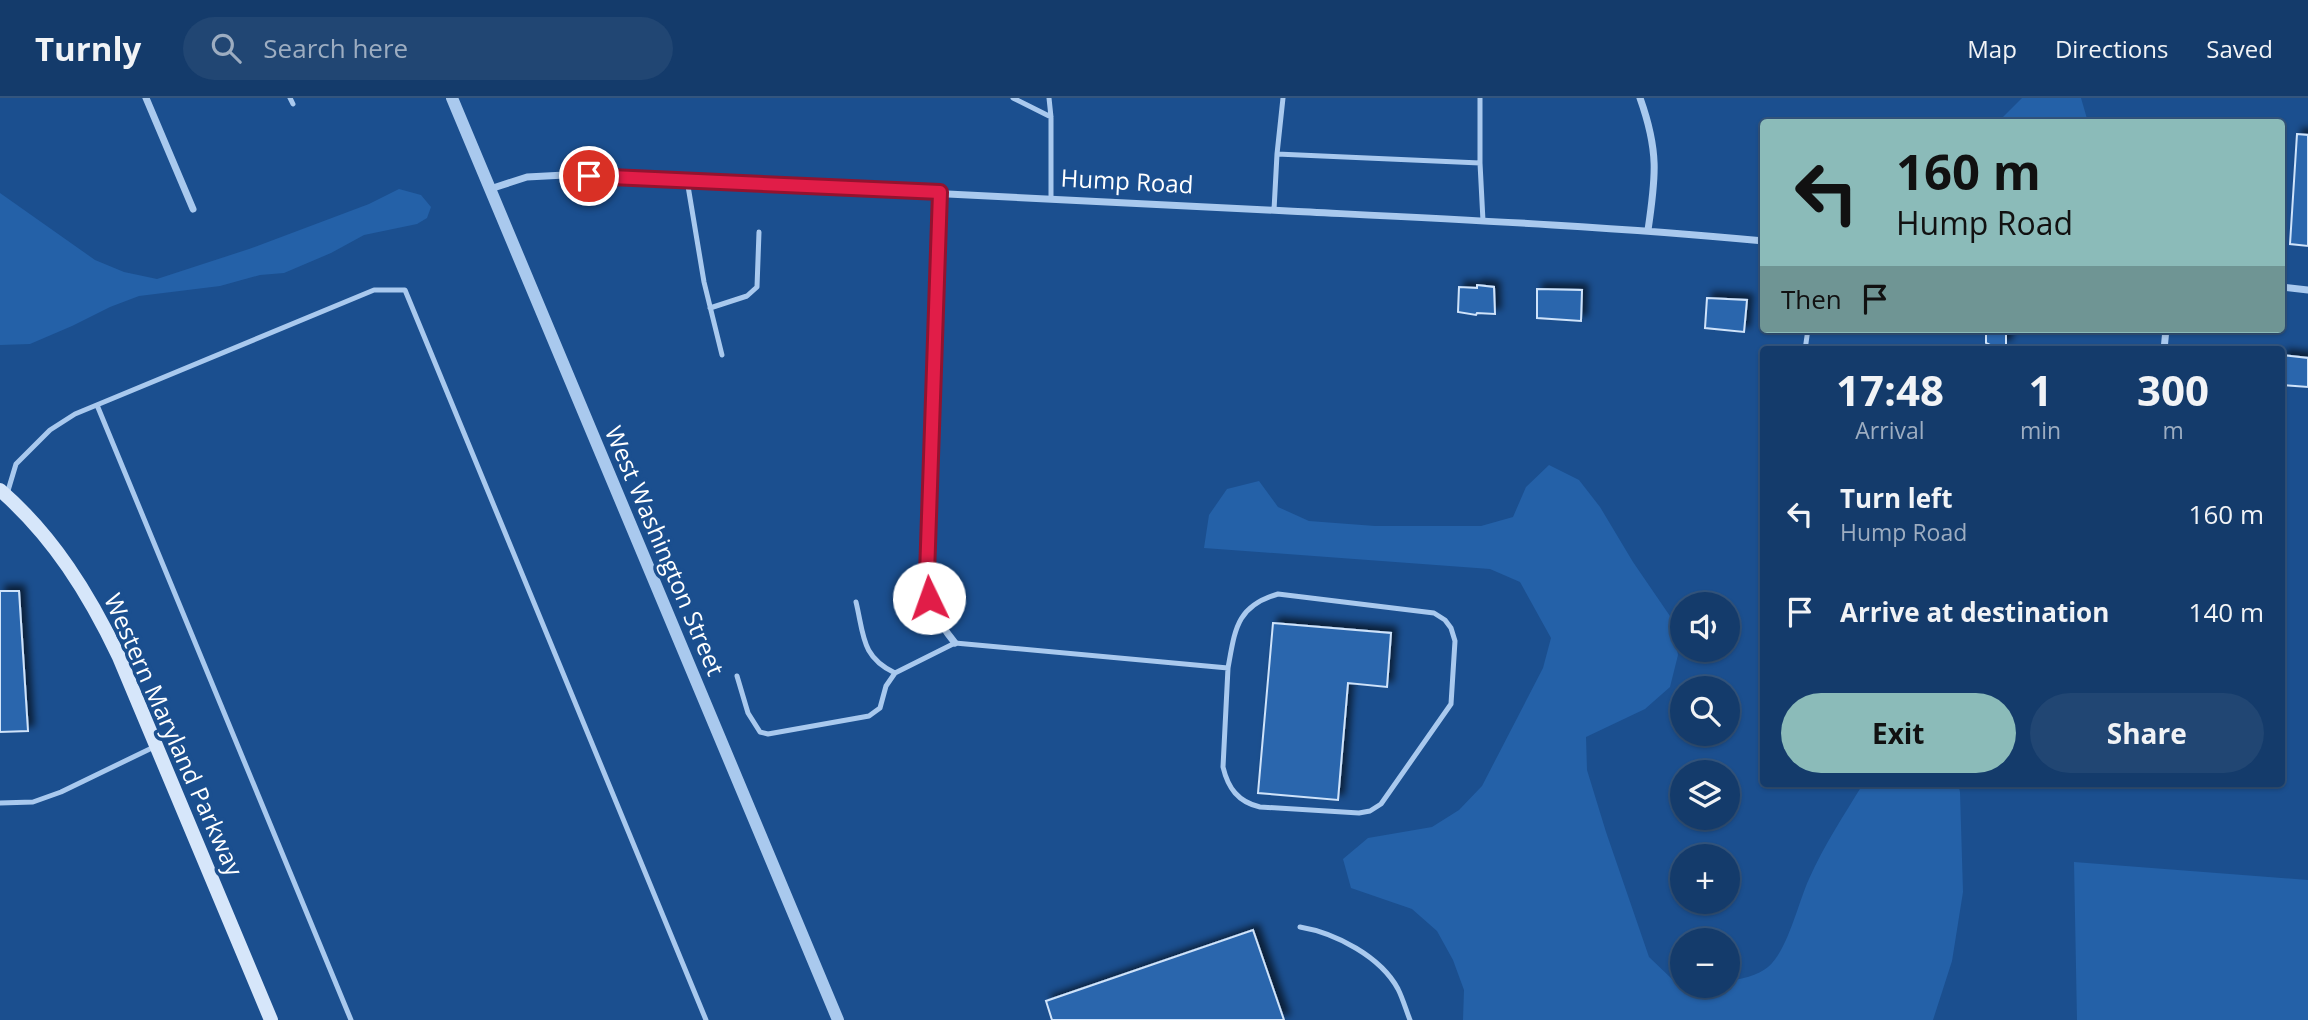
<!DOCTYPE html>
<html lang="en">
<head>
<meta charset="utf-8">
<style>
  body { margin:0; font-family:"Open Sans",sans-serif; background:#214673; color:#f1f3f6; height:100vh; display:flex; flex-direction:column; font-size:26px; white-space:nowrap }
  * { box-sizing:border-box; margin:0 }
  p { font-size:23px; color:#9dadc1 }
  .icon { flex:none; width:38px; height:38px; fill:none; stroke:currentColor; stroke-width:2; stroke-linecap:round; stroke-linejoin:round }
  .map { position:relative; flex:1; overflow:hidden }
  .sheet { position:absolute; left:1760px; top:248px; width:525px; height:441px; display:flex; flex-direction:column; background:#143b6b; border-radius:7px; box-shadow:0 2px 5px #0004,0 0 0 2px #33557e }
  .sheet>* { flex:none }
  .top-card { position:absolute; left:1760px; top:21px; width:525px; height:214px; border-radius:7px; box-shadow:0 2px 5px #0004,0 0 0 2px #33557e; background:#8bbbb9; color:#111; overflow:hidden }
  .buttons { position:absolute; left:1670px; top:494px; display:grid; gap:14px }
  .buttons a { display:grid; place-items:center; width:70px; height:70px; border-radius:50%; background:#143b6b; box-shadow:0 2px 5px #0004,0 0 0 2px #33557e; font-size:35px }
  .pin { position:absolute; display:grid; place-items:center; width:60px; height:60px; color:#fff; margin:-30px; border:4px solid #fff; border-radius:50%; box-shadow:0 2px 7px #0007 }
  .me { position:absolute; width:77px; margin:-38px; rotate:357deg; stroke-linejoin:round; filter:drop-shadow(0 0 5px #0008) }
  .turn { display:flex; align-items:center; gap:24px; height:147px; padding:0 21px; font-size:32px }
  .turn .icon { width:91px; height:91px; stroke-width:2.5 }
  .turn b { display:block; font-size:49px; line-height:60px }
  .then { display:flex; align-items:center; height:66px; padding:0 21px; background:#0003; gap:14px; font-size:26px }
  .eta { display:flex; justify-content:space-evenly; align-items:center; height:119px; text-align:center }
  .eta b { font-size:42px; font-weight:700; line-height:49px }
  .primary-button { display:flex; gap:14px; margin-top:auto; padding:14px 21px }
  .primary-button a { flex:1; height:80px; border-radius:42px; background:#8bbbb9; color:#111; font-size:28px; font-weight:700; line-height:80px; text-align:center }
  .primary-button a+a { background:#214673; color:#f1f3f6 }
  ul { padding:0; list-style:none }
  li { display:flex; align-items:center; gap:21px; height:98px; padding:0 21px }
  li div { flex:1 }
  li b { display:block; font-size:26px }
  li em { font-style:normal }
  header { display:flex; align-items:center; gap:42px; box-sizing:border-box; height:98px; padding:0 35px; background:#143b6b; border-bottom:2px solid #33557e }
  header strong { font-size:33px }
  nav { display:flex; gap:38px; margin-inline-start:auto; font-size:24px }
  .search { width:490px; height:63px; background:#214673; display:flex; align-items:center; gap:18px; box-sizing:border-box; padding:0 24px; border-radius:38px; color:#9dadc1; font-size:26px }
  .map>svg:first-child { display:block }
  .green { fill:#2461a8 }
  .building { fill:#2a66ad; stroke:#cfe3fa; stroke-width:2; filter:url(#shadow) }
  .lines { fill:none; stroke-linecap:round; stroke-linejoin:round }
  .service { stroke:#a9c9ee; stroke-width:5 }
  .minor { stroke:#a9c9ee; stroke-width:7 }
  .tertiary { stroke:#a9c9ee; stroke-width:12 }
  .secondary { stroke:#d6e6fa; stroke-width:14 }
  .route-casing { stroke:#92132f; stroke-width:18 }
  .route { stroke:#e11d48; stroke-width:12 }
  .labels { text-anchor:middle; stroke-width:7; stroke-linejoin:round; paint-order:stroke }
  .street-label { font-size:24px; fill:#fff; stroke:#1b4f8f }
</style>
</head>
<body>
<header>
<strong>Turnly</strong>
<div class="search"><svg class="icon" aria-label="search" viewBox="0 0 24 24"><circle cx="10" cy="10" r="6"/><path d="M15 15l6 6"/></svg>Search here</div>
<nav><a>Map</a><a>Directions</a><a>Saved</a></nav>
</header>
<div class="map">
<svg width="2308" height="922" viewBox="0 0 2308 922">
  <defs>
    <filter id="shadow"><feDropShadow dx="5.5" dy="-5.5" stdDeviation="3.5" flood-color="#0009"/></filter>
  </defs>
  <rect width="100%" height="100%" fill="#1b4f8f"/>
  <!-- green -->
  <path class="green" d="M 2022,0 L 2081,0 L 2088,24 L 1998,24 Z
    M 399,91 L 421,97 L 431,109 L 427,120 L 417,126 L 364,137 L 331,155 L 284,175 L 260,177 L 220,188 L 139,198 L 110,209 L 72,228 L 30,246 L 0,247 L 0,95 L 95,162 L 124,174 L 157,181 L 249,151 L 369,106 Z
    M 1549,367 L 1579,382 L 1600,409 L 1633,464 L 1672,521 L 1678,557 L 1670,589 L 1645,611 L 1586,639 L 1587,672 L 1606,734 L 1649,859 L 1672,881 L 1682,882 L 1682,887 L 1727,887 L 1727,883 C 1739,882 1759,877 1768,869 C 1788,852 1798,805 1809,781 C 1824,747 1844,717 1863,686 L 1958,686 L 1960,694 L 1963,794 L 1952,863 L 1933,922 L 1463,922 L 1464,892 L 1453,862 L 1437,833 L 1412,811 L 1351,790 L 1343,761 L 1368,740 L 1432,729 L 1459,712 L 1482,688 L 1543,570 L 1551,540 L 1520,484 L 1490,471 L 1204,450 L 1209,417 L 1227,391 L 1259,383 L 1278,409 L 1309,423 L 1375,428 L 1481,428 L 1513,419 L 1526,389 Z
    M 2074,764 L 2308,782 L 2308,922 L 2077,922 Z"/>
  <!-- building -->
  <path class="building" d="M 2297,36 L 2308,37 L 2308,148 L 2290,146 Z
    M 1477,187 L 1494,189 L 1495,216 L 1477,215 L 1476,217 L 1458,214 L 1459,189 L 1477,190 Z
    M 1537,191 L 1582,192 L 1581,223 L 1537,220 Z
    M 1707,200 L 1747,202 L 1744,234 L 1705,230 Z
    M 1986,231 L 2006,231 L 2006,247 L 1990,247 L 1986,245 Z
    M 2282,257 L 2308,260 L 2308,289 L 2282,287 Z
    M 0,493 L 19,493 L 28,633 L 0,634 Z
    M 1273,525 L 1391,535 L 1387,589 L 1348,585 L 1338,702 L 1258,695 Z
    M 1253,832 L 1284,922 L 1052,922 L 1046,903 Z"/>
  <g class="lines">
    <!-- service -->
    <path class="service" d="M 290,0 L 293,6
      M 1013,0 L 1051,19
      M 1049,0 L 1051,19 L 1051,99
      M 1277,56 L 1283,0
      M 1480,65 L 1480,0
      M 687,82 L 704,184 L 722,257
      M 1274,112 L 1277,56 L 1480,65 L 1483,123
      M 710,210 L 747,198 L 757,189 L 759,134
      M 1805,252 L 1808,231
      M 97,307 L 351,922
      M 7,396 L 16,366 L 50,332 L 75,316 L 374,192 L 405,192 L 706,922
      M 856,504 C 864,537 861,559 895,575
      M 737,578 L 748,615 L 760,634 L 768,636 L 869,618 L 880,610 L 886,588 L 895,575 L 955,545 L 1228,570 L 1223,669 C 1228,690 1238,704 1260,709 L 1359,715 L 1370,713 L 1381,706 L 1451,606 L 1455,543 L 1451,530 L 1445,522 L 1434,515 L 1278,496 C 1236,508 1235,532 1228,570
      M 0,705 L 33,704 L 61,694 L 156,648
      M 1300,829 C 1336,835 1381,859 1398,891 C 1403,901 1406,912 1410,922"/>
    <!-- minor -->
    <path class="minor" d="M 146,0 L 193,111
      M 1640,0 C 1659,53 1656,78 1648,132
      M 490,91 L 527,79 L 565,77 C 806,88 1047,100 1288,113 C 1447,121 1606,128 1764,143
      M 940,94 L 927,477 C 930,509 935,520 955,545
      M 2282,189 L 2308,192
      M 2164,252 L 2166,231"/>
    <!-- tertiary -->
    <path class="tertiary" d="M 452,0 L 838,922"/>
    <!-- secondary -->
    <path class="secondary" d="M 0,392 C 53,438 89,496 119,559 L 271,922"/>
  </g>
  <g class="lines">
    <!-- route casing -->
    <g class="route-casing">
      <path id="route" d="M 589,78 L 940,94 L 927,477 L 929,500"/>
    </g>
    <!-- route -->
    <use href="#route" class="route"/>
  </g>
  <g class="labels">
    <!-- street labels -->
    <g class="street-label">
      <text transform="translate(1127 84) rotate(3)" y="8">Hump Road</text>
      <text transform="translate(664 453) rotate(67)" y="8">West Washington Street</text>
      <text transform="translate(173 637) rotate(66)" y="8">Western Maryland Parkway</text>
    </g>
  </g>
</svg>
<div class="buttons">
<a><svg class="icon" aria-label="sound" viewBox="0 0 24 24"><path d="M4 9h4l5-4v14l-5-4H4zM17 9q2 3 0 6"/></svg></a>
<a><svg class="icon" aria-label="search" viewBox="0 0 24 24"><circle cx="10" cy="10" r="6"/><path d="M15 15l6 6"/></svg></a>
<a><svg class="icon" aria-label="layers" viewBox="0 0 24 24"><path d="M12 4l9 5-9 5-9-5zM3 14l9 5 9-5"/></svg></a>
<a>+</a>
<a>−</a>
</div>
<div class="pin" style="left:589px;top:78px;background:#d93025"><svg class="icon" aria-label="arrive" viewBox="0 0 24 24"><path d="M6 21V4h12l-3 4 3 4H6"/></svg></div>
<svg class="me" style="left:929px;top:500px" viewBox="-20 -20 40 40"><circle r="19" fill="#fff"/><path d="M0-13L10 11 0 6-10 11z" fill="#e11d48"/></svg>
<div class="top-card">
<div class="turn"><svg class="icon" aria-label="left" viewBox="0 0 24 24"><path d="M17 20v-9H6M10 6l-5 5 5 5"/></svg><div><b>160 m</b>Hump Road</div></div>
<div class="then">Then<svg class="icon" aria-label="arrive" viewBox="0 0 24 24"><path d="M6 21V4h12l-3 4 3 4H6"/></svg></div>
</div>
<section class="sheet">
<div class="eta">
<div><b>17:48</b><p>Arrival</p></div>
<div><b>1</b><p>min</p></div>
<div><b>300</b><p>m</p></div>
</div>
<ul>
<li><svg class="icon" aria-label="left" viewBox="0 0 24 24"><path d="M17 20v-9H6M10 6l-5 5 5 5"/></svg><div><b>Turn left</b><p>Hump Road</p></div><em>160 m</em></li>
<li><svg class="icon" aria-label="arrive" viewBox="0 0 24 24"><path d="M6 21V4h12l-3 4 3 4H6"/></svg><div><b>Arrive at destination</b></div><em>140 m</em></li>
</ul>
<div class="primary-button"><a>Exit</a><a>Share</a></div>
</section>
</div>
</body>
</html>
